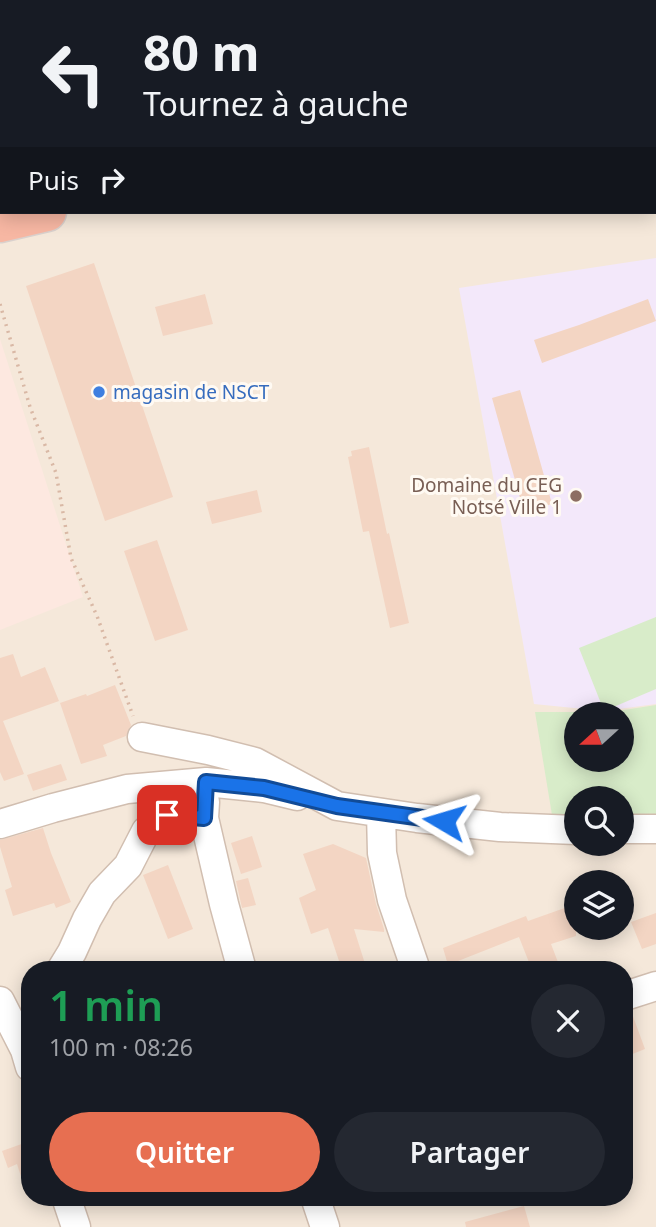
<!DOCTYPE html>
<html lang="fr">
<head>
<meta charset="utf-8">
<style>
  body { margin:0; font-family:"Noto Sans",sans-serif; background:#242831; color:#f1f3f6; height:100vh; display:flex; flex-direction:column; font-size:26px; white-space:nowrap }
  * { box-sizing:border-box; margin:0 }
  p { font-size:23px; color:#9ea1a6 }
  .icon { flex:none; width:38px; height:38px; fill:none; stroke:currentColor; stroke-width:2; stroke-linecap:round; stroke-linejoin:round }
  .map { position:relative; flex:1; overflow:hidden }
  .drawer { position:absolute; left:21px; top:961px; width:612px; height:245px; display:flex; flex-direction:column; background:#171b24; border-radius:28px; box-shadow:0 4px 18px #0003 }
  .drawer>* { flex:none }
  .guide { position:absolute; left:0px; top:0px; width:656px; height:214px; box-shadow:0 4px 18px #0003; background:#171b24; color:#f1f3f6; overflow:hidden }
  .needle { width:46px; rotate:249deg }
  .fabs { position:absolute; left:564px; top:702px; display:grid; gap:14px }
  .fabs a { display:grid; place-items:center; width:70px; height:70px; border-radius:50%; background:#171b24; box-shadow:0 4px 18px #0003; font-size:35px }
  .pin { position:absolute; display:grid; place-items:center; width:60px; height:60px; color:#fff; margin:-30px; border-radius:14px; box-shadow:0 4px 10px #0006 }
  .me { position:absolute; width:77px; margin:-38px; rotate:277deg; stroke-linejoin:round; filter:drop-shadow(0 0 5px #0008) }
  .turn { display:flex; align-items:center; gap:24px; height:147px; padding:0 28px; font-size:32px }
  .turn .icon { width:91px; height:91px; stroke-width:2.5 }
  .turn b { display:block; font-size:49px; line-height:60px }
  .then { display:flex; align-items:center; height:66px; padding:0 28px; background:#0003; gap:14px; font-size:26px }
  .round { display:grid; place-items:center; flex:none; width:74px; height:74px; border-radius:37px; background:#242831 }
  .summary { display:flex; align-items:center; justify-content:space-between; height:119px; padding:0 28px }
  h1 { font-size:42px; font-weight:600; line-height:52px; color:#1e9e55 }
  .button { display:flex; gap:14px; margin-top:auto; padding:14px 28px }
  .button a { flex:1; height:80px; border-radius:42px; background:#e76f51; color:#fff; font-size:28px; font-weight:600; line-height:80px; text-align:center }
  .button a+a { background:#242831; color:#f1f3f6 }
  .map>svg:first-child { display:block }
  .residential { fill:#f5e8da; fill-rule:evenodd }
  .commercial { fill:#fde8e0 }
  .education { fill:#f3e8fa }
  .green { fill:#d8ecc9; fill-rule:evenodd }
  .building { fill:#f3d5c3 }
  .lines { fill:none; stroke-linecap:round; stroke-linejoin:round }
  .minor-casing { stroke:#d1beb0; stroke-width:31 }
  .highway-casing { stroke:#dad1cd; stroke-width:41 }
  .path { stroke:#d9b8a5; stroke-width:3.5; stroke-dasharray:2 5; stroke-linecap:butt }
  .minor { stroke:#fff; stroke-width:28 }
  .highway { stroke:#f7b7a3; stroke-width:38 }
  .route-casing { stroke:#114b97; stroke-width:18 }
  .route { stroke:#1a73e8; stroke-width:12 }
  .shop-dot { fill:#3f7fe0; stroke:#fffaf3; stroke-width:2.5 }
  .education-dot { fill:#8d6e63; stroke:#fffaf3; stroke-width:2.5 }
  .labels { text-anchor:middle; stroke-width:6; stroke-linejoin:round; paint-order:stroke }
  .shop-label { font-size:19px; fill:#366cbe; stroke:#fffaf3; text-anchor:start }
  .education-label { font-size:19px; fill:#785e54; stroke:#fffaf3; text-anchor:end }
</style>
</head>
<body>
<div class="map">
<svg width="656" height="1227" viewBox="0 0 656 1227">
  <rect width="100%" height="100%" fill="#fdf6ec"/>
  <!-- residential -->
  <path class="residential" d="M 0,0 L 656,0 L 656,1227 L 0,1227 ZM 2,2 L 654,2 L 654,212 L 2,212 ZM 576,714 L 621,714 L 621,760 L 576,760 ZM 576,798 L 621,798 L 621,844 L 576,844 ZM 576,882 L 621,882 L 621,928 L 576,928 ZM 30,970 L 625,970 L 625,1197 L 30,1197 Z"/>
  <!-- commercial -->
  <path class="commercial" d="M 0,0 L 368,0 L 369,2 L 2,2 L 2,100 L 0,94 Z
    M 0,339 L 83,597 L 0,630 Z"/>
  <!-- education -->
  <path class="education" d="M 656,258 L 656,704 L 604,711 L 534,704 L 459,288 Z"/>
  <!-- green -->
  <path class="green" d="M 656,617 L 656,689 L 604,711 L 579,648 Z
    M 656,705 L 656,817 L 621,818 L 621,798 L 576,798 L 576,820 L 553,821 L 535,712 L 611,712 ZM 576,714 L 621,714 L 621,760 L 576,760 Z"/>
  <!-- building -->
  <path class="building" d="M 94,263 L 173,497 L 105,521 L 26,286 Z
    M 205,294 L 213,324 L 163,336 L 155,307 Z
    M 648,299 L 656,321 L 542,363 L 534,340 L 579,325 Z
    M 520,390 L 552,504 L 524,512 L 492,398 Z
    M 369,447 L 387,534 L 389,533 L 409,623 L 390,628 L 369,531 L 363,532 L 348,457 L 352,456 L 351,451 Z
    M 257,490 L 262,512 L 212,524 L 206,502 Z
    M 157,540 L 188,630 L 155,641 L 124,551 Z
    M 13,654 L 21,677 L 45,667 L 59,701 L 3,721 L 24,774 L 4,781 L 0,772 L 0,658 Z
    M 115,685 L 131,725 L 126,736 L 103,745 L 107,756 L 81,764 L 60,703 L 86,694 L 87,696 Z
    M 61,764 L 67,780 L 33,791 L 27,775 Z
    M 43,828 L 51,853 L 71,902 L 56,908 L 54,903 L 13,916 L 5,890 L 12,887 L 0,847 L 0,840 Z
    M 252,836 L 262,867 L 241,874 L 231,843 Z
    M 333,844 L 366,858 L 376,904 L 384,929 L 384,932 L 354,929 L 367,970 L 342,970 L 328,928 L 311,934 L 299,898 L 316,890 L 303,854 Z
    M 168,865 L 193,929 L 168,939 L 143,875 Z
    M 248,878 L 256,905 L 242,908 L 236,881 Z
    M 576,904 L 576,936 L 551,944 L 561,970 L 532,970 L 519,937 L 448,965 L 443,948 L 526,916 L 528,921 Z
    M 656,913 L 656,944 L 642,949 L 631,922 Z
    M 631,1011 L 645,1049 L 625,1057 L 625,1012 Z
    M 30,1141 L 30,1191 L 26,1192 L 17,1164 L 8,1168 L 2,1151 Z
    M 524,1206 L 530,1227 L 466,1227 L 465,1222 Z"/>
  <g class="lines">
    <!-- minor casing -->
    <g class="minor-casing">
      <path id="minor" d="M 560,0 L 561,2
        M 142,737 L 208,750 L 255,762 L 337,806 L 417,818 L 500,827 L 576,830
        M 205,802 L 204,818 L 224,904 L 242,970
        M 381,813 L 382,853 L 392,900 L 416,970
        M 0,824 L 53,808 L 127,789 L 206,782 L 264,788 L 297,796
        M 621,829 L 656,829
        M 61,970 L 72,952 L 87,919 L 102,893 L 128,866 L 146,831 L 167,815 L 204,818
        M 625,996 L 656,986
        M 0,1001 L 25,1050 L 30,1067
        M 66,1197 L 76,1227
        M 315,1197 L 325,1227"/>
    </g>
    <!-- highway casing -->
    <g class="highway-casing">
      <path id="highway" d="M 654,59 L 656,58
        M 0,223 L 47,212"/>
    </g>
    <!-- path -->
    <path class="path" d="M 0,304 L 30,407 L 56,473 L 71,558 L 97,616 L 133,716"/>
    <!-- minor -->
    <use href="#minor" class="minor"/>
    <!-- highway -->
    <use href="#highway" class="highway"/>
  </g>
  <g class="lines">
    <!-- route casing -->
    <g class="route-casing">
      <path id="route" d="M 167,815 L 204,818 L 206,782 L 264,788 L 337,806 L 444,821"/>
    </g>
    <!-- route -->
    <use href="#route" class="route"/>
  </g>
  <!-- markers -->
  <circle class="shop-dot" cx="99" cy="392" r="7"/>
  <circle class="education-dot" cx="576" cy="496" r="7"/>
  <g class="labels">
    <!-- shop labels -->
    <g class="shop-label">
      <text x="113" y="399">magasin de NSCT</text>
    </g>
    <!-- education labels -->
    <g class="education-label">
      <text x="562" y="492">Domaine du CEG<tspan x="562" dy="22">Notsé Ville 1</tspan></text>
    </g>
  </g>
</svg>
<div class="fabs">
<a><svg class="needle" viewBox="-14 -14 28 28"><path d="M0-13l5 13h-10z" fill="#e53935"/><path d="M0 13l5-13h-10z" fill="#9ea1a6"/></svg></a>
<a><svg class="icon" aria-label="search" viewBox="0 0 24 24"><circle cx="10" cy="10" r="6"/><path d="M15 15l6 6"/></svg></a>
<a><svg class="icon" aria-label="layers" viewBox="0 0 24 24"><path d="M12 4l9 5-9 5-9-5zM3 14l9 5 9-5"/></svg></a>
</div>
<div class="pin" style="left:167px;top:815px;background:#d93025"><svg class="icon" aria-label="arrive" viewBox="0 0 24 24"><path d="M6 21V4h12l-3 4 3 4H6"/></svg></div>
<svg class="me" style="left:444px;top:821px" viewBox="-20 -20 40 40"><path d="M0-17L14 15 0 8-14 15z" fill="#1a73e8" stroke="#fff" stroke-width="4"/></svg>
<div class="guide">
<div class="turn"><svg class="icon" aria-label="left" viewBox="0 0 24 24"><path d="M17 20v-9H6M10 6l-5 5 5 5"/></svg><div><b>80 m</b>Tournez à gauche</div></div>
<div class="then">Puis<svg class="icon" aria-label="right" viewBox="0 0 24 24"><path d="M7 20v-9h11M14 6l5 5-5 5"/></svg></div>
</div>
<section class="drawer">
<div class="summary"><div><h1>1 min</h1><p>100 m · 08:26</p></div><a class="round"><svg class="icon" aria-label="close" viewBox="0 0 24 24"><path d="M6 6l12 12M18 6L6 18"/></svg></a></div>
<div class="button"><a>Quitter</a><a>Partager</a></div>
</section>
</div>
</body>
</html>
